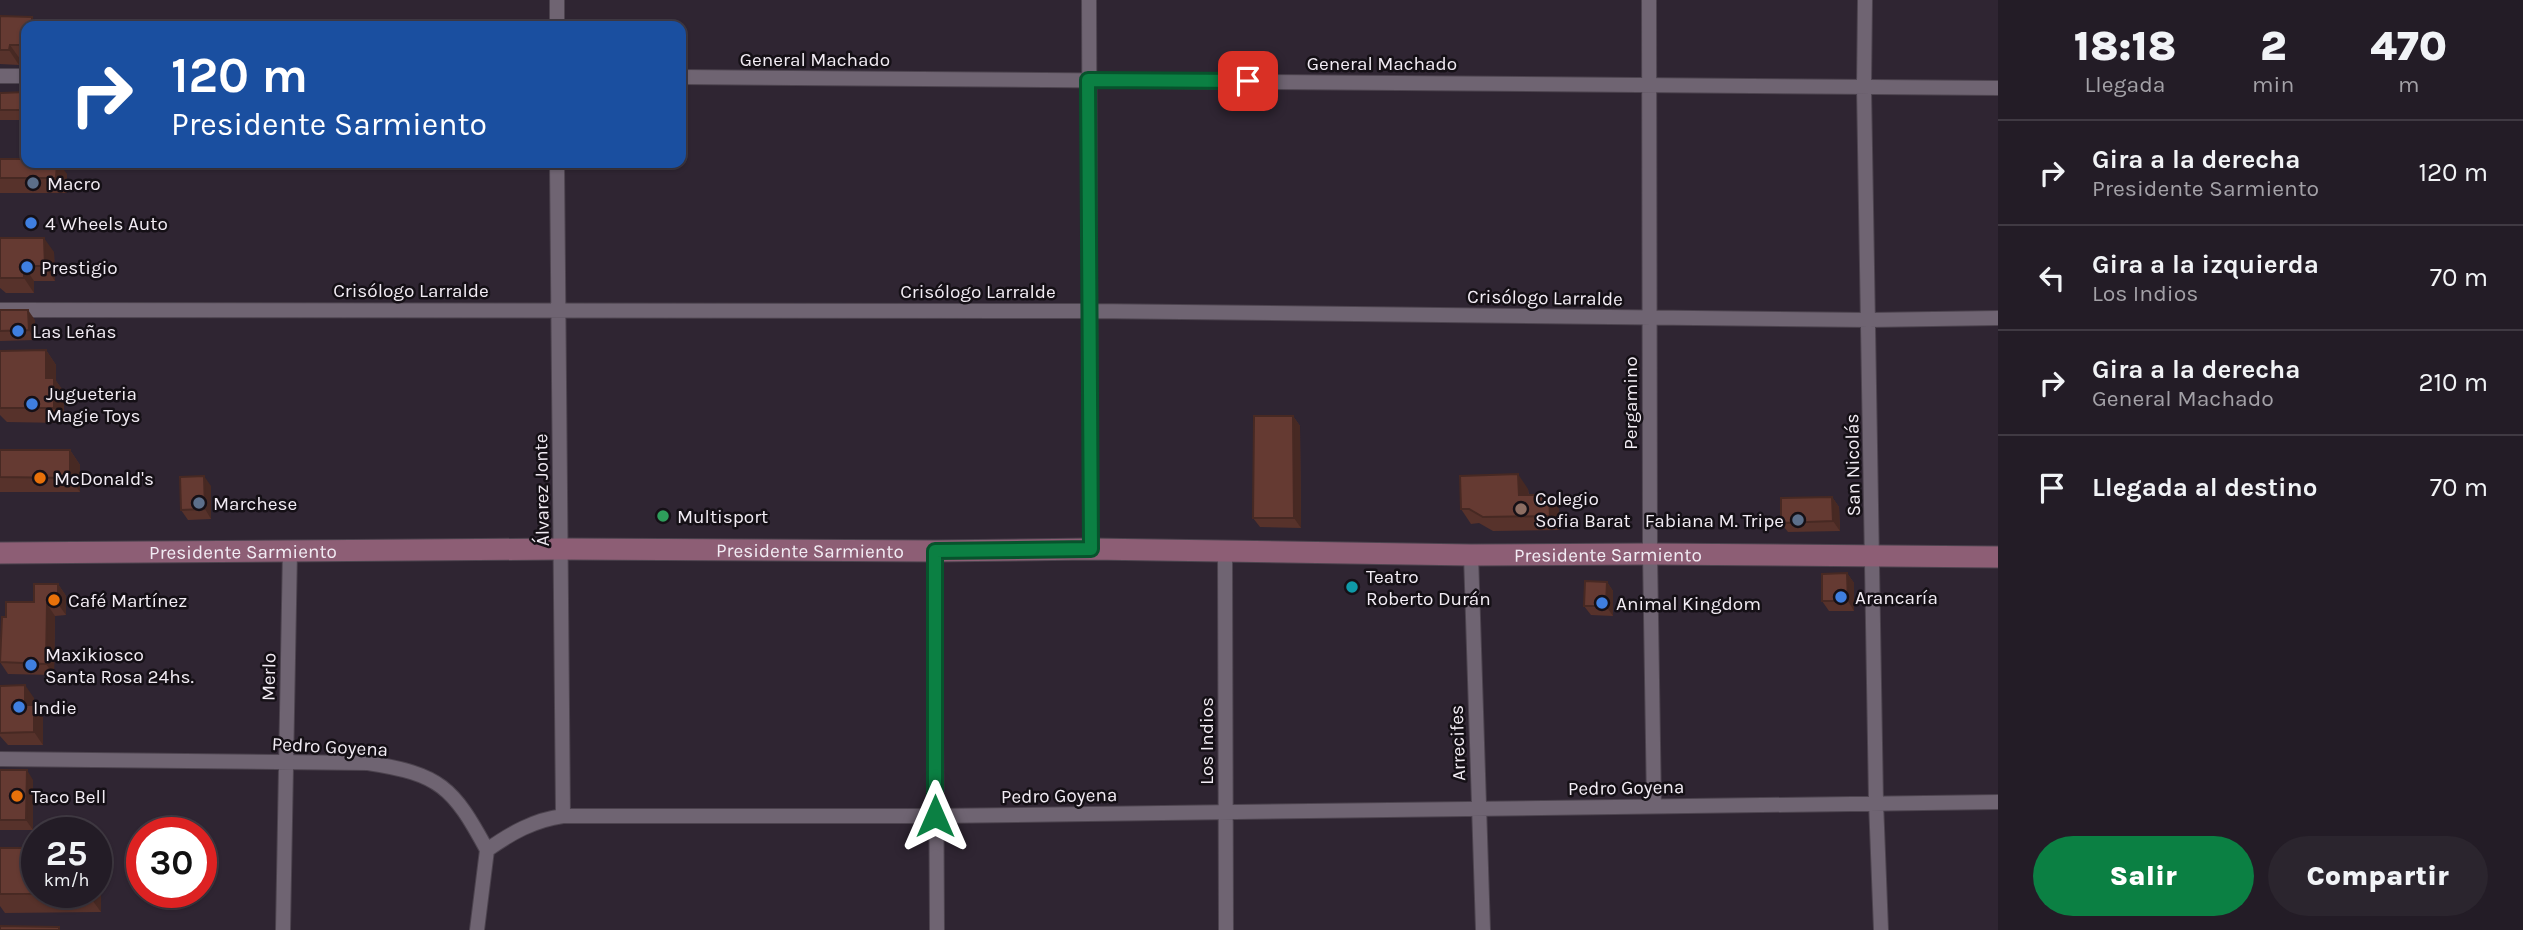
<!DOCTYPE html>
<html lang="es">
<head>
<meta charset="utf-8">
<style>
  body { margin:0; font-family:Karla,sans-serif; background:#2b252e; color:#f1f3f6; height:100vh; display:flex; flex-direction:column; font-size:26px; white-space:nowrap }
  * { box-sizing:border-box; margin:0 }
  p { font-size:23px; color:#a3a1a7 }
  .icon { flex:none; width:38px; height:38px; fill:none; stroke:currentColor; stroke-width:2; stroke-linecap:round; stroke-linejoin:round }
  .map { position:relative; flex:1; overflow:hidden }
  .sheet { display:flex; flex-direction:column; background:#231c26; width:525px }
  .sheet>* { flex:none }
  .hud { position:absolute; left:21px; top:21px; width:665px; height:147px; border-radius:14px; box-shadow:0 2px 5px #0004,0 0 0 2px #403a43; background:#1a4fa0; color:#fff; overflow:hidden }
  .speed { position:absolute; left:21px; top:817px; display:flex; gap:14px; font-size:35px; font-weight:700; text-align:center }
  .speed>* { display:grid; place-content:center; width:91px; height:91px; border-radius:50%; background:#231c26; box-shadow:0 2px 5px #0004,0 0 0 2px #403a43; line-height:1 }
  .speed small { font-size:18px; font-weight:400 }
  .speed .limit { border:10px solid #d22; background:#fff; color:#111 }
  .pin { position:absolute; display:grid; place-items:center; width:60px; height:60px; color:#fff; margin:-30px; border-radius:14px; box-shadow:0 4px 10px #0006 }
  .me { position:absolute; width:77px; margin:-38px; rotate:0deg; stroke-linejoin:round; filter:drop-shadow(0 0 5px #0008) }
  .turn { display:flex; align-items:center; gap:24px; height:147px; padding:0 35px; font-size:32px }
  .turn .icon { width:91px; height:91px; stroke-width:2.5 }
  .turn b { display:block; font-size:49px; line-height:60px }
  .eta { display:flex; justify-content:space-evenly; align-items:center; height:119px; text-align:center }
  .eta b { font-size:42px; font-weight:800; line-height:49px }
  .primary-button { display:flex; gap:14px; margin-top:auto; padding:14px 35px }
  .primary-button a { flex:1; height:80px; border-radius:42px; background:#0b8043; color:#fff; font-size:28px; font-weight:800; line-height:80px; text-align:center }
  .primary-button a+a { background:#2b252e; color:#f1f3f6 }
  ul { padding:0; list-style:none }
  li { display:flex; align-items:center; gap:21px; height:105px; padding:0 35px; border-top:2px solid #403a43 }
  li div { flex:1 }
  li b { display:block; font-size:26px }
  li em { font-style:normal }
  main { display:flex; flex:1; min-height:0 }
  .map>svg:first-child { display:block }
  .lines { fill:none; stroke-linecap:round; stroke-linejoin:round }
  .street-casing { stroke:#4c434e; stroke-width:16 }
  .secondary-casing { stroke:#4c434e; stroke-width:23 }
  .street { stroke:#6f6472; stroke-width:14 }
  .secondary { stroke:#8d5e75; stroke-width:21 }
  .wall { fill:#57322b }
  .shaded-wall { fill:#472923 }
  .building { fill:#653a32; stroke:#472923; stroke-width:2 }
  .route-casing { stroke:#07532c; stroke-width:18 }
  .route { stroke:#0b8043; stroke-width:12 }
  .service-dot { fill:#5c6f8a; stroke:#151016; stroke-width:2.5 }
  .shop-dot { fill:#3f7fe0; stroke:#151016; stroke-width:2.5 }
  .food-dot { fill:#e8710a; stroke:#151016; stroke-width:2.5 }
  .education-dot { fill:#8d6e63; stroke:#151016; stroke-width:2.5 }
  .leisure-dot { fill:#2e9e5b; stroke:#151016; stroke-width:2.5 }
  .culture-dot { fill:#0f9aa8; stroke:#151016; stroke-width:2.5 }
  .labels { text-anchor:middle; stroke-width:5; stroke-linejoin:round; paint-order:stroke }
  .street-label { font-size:19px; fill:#f2ecf4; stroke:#151016 }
  .poi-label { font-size:19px; fill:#f2ecf4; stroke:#151016; text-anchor:start }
</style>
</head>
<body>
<main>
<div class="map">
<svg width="1998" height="930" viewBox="0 0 1998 930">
  <rect width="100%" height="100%" fill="#2f2532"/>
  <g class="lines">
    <!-- street casing -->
    <g class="street-casing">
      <path id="street" d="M 1089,0 L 1091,549
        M 1649,0 L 1650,554 L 1654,805
        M 1865,0 L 1864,88 L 1876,802 L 1881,930
        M 557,26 L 557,0
        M 0,76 L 26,76
        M 681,77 L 1998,88
        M 557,163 L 563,816
        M 0,310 L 1090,311 L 1869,320 L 1998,318
        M 935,551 L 937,930
        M 1225,551 L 1226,930
        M 1471,555 L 1483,930
        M 0,759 L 368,763 C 440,774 453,787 487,850
        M 487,850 C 511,833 534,820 563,816 L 935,816 L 1998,802
        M 283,930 L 290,550
        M 477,930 L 487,850"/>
    </g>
    <!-- secondary casing -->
    <g class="secondary-casing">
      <g id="secondary">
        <path id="s1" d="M 0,553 L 561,549 L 935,551 L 1091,549 L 1471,555 L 1650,554 L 1998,557"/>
      </g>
    </g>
    <!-- street -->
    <use href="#street" class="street"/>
    <!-- secondary -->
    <use href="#secondary" class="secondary"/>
  </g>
  <!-- wall -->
  <path class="wall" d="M 0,16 L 26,26 L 26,60 L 20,59 L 19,65 L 0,64 Z
    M 26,92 L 26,120 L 0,120 L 0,93 Z
    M 0,159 L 67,174 L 67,193 L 0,193 Z
    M 0,238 L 54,252 L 55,281 L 34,281 L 34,293 L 6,293 L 0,288 Z
    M 0,310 L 35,320 L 35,340 L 0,341 Z
    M 46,350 L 56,365 L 56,381 L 64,392 L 64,423 L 7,422 L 0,415 L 0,351 Z
    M 1293,416 L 1300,426 L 1301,528 L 1260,527 L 1253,518 Z
    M 0,450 L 70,450 L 80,465 L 80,492 L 0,492 Z
    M 211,486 L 211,519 L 188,520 L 181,510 Z
    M 1528,489 L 1529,495 L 1559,509 L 1560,530 L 1493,531 L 1479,523 L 1471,524 L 1461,509 Z
    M 1832,497 L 1839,507 L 1840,531 L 1788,532 L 1781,523 Z
    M 1847,573 L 1854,583 L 1854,611 L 1829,611 L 1822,601 Z
    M 1607,582 L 1613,591 L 1613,616 L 1591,615 L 1584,606 Z
    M 58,584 L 66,596 L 66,615 L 55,616 L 54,675 L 8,674 L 0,662 L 6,617 L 34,602 Z
    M 0,686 L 34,698 L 34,705 L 43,718 L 43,745 L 8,745 L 0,736 Z
    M 0,770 L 33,780 L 33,830 L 0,830 Z
    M 0,848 L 96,892 L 96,860 L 101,867 L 101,912 L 5,913 L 0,906 Z"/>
  <!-- shaded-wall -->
  <path class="shaded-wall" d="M 32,17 L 38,26 L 32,26 Z
    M 10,45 L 20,59 L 19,65 L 9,50 Z
    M 57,163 L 59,163 L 67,174 L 67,193 L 56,178 Z
    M 44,238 L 54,252 L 55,281 L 45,266 Z
    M 24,266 L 34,281 L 34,293 L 24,278 Z
    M 28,310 L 35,320 L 35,340 L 29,330 Z
    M 46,350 L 56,365 L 56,381 L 64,392 L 64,423 L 54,408 L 46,378 Z
    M 1293,416 L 1300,426 L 1301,528 L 1294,518 Z
    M 70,450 L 80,465 L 80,492 L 70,478 Z
    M 1518,474 L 1528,489 L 1529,510 L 1519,495 Z
    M 204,476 L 211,486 L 211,519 L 205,509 Z
    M 1549,495 L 1559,509 L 1560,530 L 1550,516 Z
    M 1832,497 L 1839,507 L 1840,531 L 1833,521 Z
    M 1847,573 L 1854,583 L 1854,611 L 1848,601 Z
    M 1607,582 L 1613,591 L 1613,616 L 1606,606 Z
    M 58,584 L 66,596 L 66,615 L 58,604 Z
    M 47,604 L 55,616 L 54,675 L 46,664 Z
    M 25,685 L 34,698 L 34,718 L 25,705 Z
    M 34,705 L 43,718 L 43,745 L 34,732 Z
    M 27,770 L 33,780 L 33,830 L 26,820 Z
    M 96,860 L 101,867 L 101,912 L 87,893 L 96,892 Z"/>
  <!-- building -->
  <path class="building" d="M 0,16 L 32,17 L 32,26 L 26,26 L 26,45 L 10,45 L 9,50 L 0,50 Z
    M 26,92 L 26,110 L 0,110 L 0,93 Z
    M 0,159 L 26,159 L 26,163 L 57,163 L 56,178 L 0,178 Z
    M 0,238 L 44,238 L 45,266 L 24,266 L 24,278 L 0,278 Z
    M 0,310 L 28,310 L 29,330 L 0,331 Z
    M 46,350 L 46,378 L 54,378 L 54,408 L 0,408 L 0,351 Z
    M 1254,416 L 1293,416 L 1294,518 L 1253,518 Z
    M 0,450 L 70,450 L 70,478 L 0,477 Z
    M 1518,474 L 1519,495 L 1549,495 L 1550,516 L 1483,517 L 1469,509 L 1461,509 L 1460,476 Z
    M 204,476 L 205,509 L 181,510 L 180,477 Z
    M 1832,497 L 1833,521 L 1781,523 L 1781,498 Z
    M 1847,573 L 1848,601 L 1822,601 L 1822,574 Z
    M 1585,581 L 1607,582 L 1606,606 L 1584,606 Z
    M 34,584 L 58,584 L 58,604 L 47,604 L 46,664 L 0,662 L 2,617 L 6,617 L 6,602 L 34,602 Z
    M 25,685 L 25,705 L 34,705 L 34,732 L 0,733 L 0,686 Z
    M 0,770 L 27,770 L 26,820 L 0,820 Z
    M 0,848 L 37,848 L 37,892 L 87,893 L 0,894 Z
    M 0,926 L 59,927 L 59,930 L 0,930 Z"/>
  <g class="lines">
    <!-- route casing -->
    <g class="route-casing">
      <path id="route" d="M 935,816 L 935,551 L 1091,549 L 1088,80 L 1248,81"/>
    </g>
    <!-- route -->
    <use href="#route" class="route"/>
  </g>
  <!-- markers -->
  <g class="service-dot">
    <circle cx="33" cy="183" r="7"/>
    <circle cx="199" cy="503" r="7"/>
    <circle cx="1798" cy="520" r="7"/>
  </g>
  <g class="shop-dot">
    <circle cx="31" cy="223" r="7"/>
    <circle cx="27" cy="267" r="7"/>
    <circle cx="18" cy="331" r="7"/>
    <circle cx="32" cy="404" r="7"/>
    <circle cx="1841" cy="597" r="7"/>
    <circle cx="1602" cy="603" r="7"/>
    <circle cx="31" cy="665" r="7"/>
    <circle cx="19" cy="707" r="7"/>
  </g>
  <g class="food-dot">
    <circle cx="40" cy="478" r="7"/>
    <circle cx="54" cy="600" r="7"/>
    <circle cx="17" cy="796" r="7"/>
  </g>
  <circle class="education-dot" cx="1521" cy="509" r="7"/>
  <circle class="leisure-dot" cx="663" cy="516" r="7"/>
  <circle class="culture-dot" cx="1352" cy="587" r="7"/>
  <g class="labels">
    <!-- street labels -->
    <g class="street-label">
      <text x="815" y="66">General Machado</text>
      <text x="1382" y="70">General Machado</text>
      <text x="411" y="297">Crisólogo Larralde</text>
      <text x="978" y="298">Crisólogo Larralde</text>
      <text transform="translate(1545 297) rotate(1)" y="7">Crisólogo Larralde</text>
      <text transform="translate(1630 403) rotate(-90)" y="7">Pergamino</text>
      <text transform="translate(1852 465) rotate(-91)" y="7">San Nicolás</text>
      <text transform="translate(541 490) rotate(-91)" y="7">Álvarez Jonte</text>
      <text dy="7" stroke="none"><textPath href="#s1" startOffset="810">Presidente Sarmiento</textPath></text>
      <text dy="7" stroke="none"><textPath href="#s1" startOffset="243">Presidente Sarmiento</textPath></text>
      <text dy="7" stroke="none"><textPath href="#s1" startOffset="1608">Presidente Sarmiento</textPath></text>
      <text transform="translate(268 677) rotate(-89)" y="7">Merlo</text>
      <text transform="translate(1206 741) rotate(-90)" y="7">Los Indios</text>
      <text transform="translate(1457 743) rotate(-92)" y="7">Arrecifes</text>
      <text transform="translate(330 746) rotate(3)" y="7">Pedro Goyena</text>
      <text transform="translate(1626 787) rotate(-1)" y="7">Pedro Goyena</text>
      <text transform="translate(1059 795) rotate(-1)" y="7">Pedro Goyena</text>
    </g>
    <!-- poi labels -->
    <g class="poi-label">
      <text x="47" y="190">Macro</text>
      <text x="45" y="230">4 Wheels Auto</text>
      <text x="41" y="274">Prestigio</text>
      <text x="32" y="338">Las Leñas</text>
      <text x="46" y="400">Jugueteria<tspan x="46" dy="22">Magie Toys</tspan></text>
      <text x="54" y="485">McDonald's</text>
      <text x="1535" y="505">Colegio<tspan x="1535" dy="22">Sofia Barat</tspan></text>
      <text x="213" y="510">Marchese</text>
      <text x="677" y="523">Multisport</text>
      <text x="1784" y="527" text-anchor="end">Fabiana M. Tripe</text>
      <text x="1366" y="583">Teatro<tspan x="1366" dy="22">Roberto Durán</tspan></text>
      <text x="1855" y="604">Arancaría</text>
      <text x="68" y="607">Café Martínez</text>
      <text x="1616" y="610">Animal Kingdom</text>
      <text x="45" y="661">Maxikiosco<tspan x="45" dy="22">Santa Rosa 24hs.</tspan></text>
      <text x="33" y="714">Indie</text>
      <text x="31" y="803">Taco Bell</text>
    </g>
  </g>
</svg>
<div class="speed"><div>25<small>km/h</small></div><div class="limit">30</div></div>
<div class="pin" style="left:1248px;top:81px;background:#d93025"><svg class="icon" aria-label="arrive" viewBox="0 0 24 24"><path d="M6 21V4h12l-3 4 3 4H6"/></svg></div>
<svg class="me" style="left:935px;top:816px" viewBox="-20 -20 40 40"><path d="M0-17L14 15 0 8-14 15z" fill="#0b8043" stroke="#fff" stroke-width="4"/></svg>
<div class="hud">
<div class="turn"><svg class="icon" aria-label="right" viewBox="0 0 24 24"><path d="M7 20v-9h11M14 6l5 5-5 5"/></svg><div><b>120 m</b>Presidente Sarmiento</div></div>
</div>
</div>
<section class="sheet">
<div class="eta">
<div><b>18:18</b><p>Llegada</p></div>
<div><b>2</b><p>min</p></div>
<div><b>470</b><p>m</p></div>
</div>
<ul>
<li><svg class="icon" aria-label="right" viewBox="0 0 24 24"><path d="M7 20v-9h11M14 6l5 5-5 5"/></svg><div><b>Gira a la derecha</b><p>Presidente Sarmiento</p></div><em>120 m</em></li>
<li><svg class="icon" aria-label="left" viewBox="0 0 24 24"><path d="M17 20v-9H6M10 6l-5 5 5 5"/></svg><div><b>Gira a la izquierda</b><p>Los Indios</p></div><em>70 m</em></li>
<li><svg class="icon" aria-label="right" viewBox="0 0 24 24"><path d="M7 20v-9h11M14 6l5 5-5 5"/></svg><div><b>Gira a la derecha</b><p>General Machado</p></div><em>210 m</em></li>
<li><svg class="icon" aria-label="arrive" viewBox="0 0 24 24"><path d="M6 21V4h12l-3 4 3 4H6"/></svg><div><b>Llegada al destino</b></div><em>70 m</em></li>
</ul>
<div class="primary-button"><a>Salir</a><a>Compartir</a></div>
</section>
</main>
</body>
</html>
